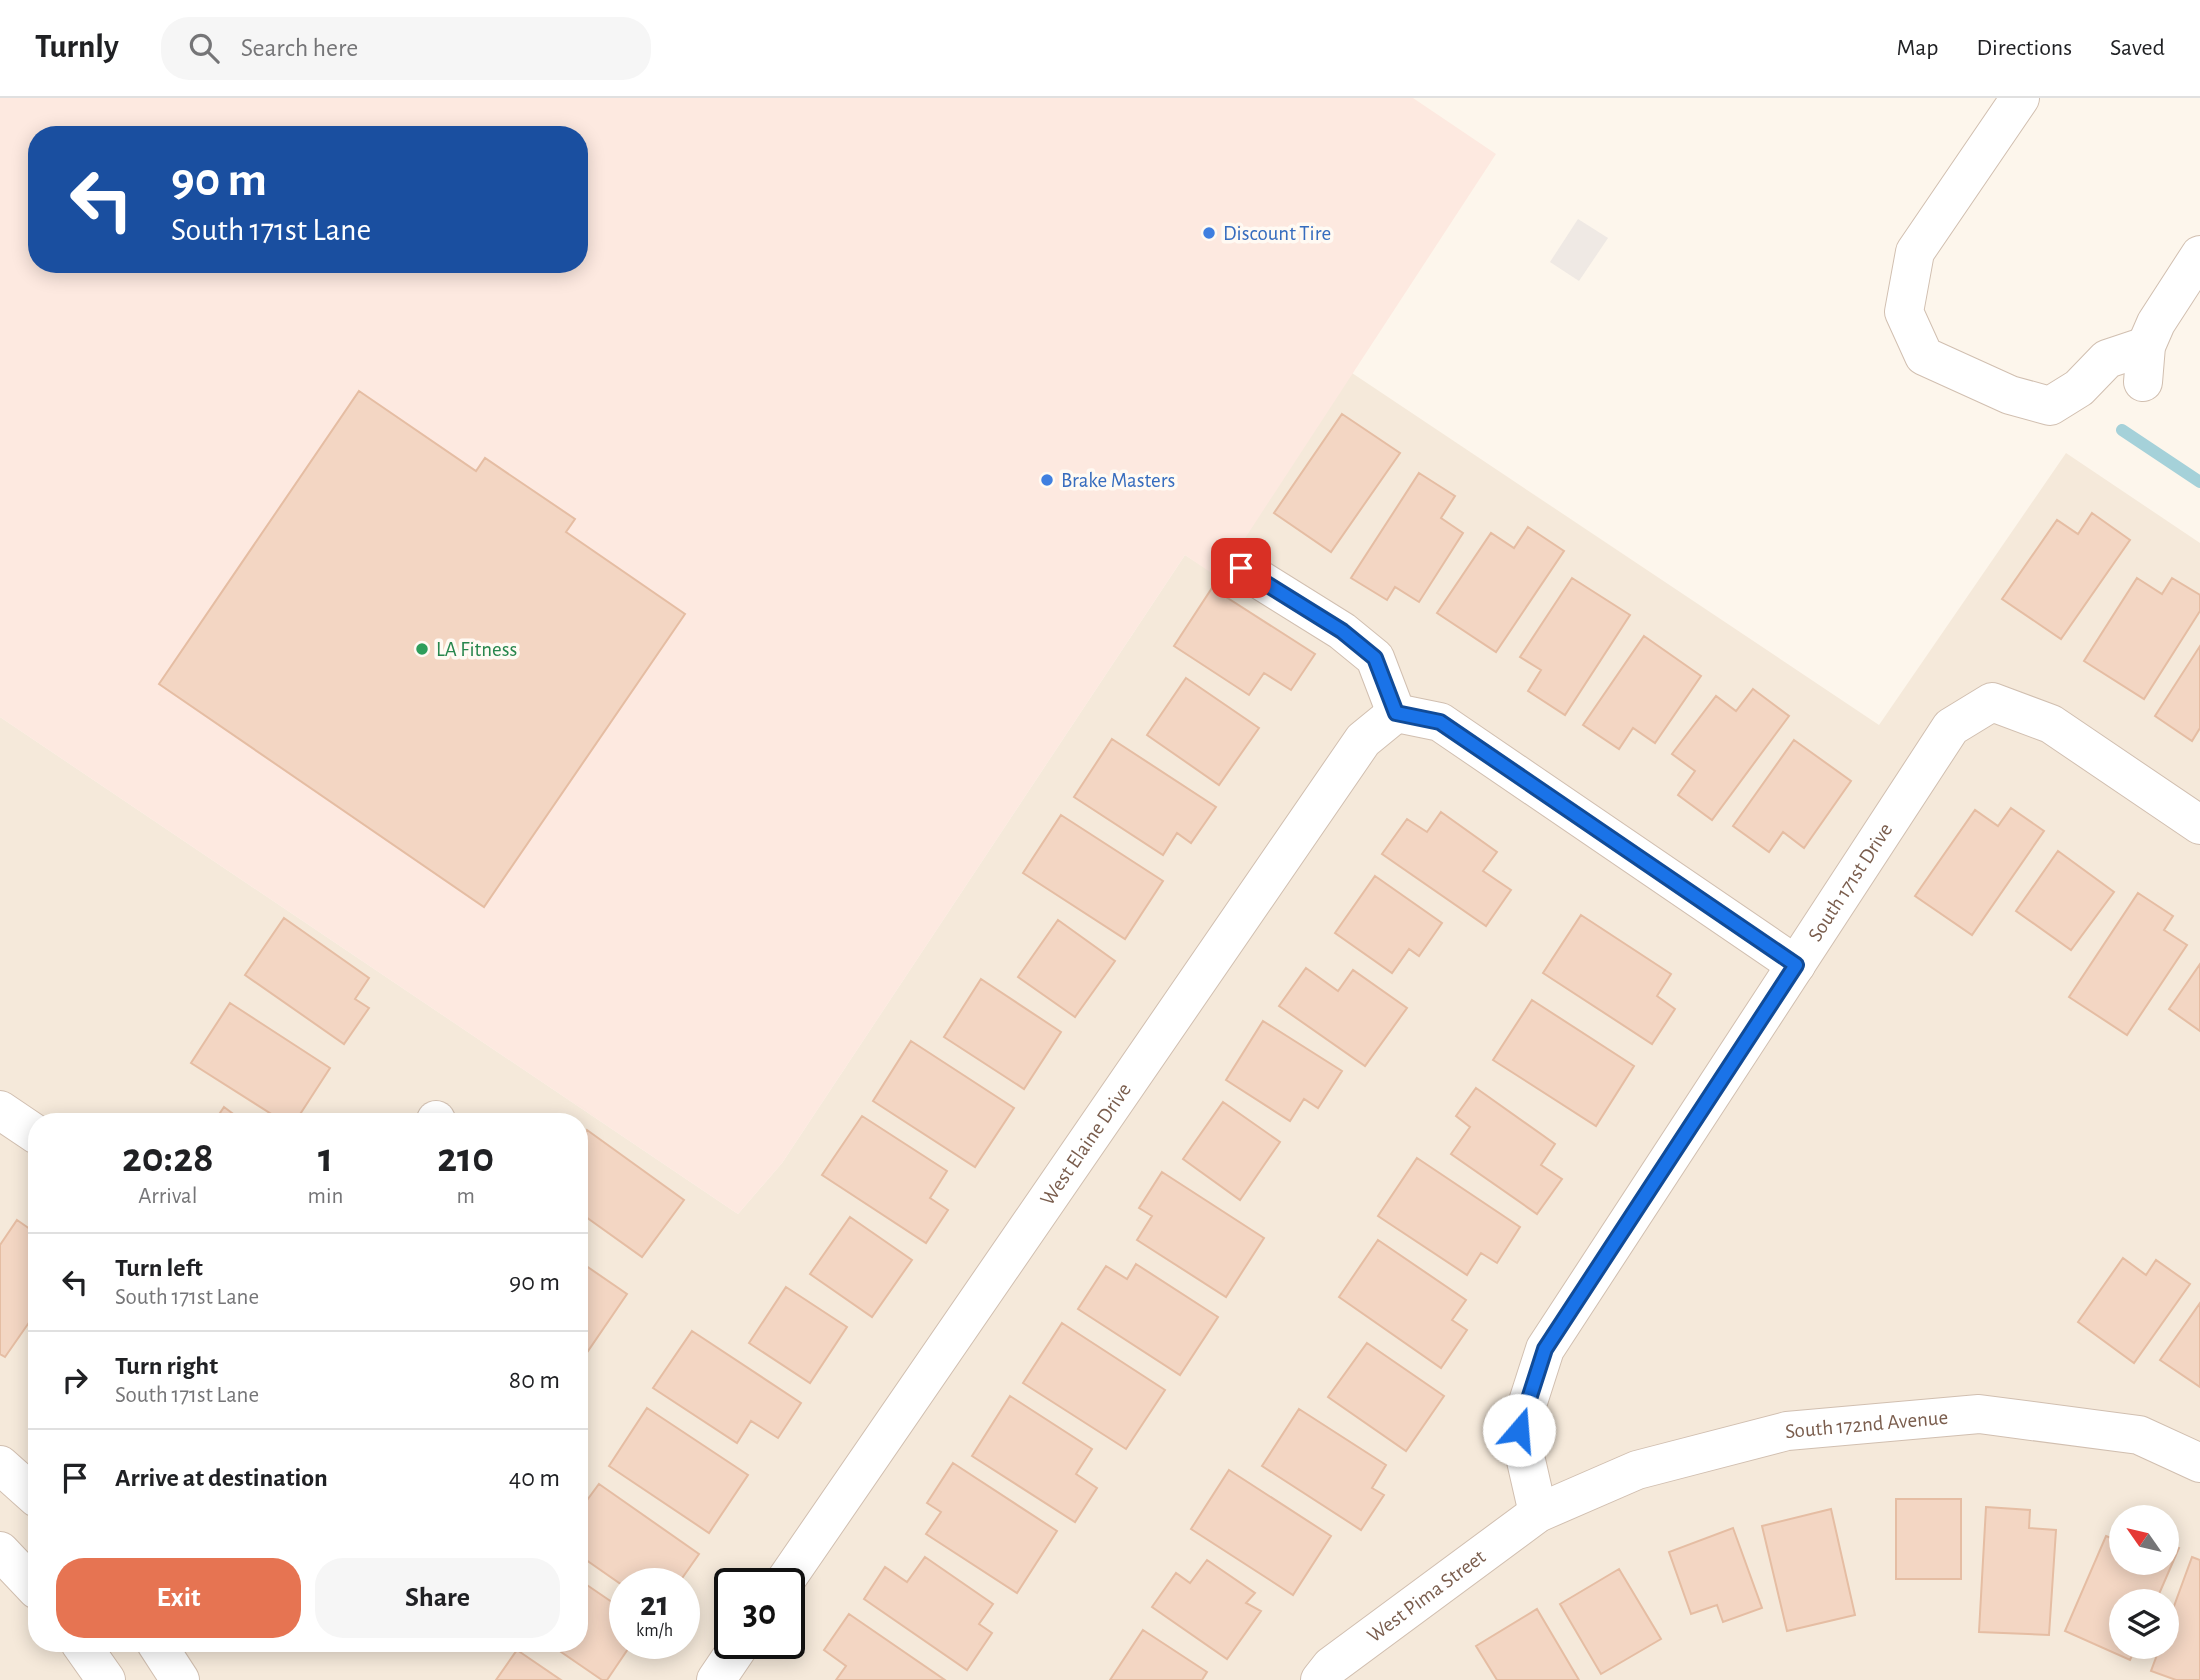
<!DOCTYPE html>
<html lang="en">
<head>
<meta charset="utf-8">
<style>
  body { margin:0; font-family:"Alegreya Sans",sans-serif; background:#f6f6f6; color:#202124; height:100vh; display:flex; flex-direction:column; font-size:26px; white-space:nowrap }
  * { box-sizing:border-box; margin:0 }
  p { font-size:23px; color:#757577 }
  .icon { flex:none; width:38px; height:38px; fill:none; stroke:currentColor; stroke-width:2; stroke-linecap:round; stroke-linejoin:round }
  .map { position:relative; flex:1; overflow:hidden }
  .side { position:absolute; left:28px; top:1015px; width:560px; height:539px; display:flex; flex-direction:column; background:#fff; border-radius:28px; box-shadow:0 4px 18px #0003 }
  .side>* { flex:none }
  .hud { position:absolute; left:28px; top:28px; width:560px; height:147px; border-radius:28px; box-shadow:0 4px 18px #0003; background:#1a4fa0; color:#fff; overflow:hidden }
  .needle { width:46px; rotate:304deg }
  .controls { position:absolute; left:2109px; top:1407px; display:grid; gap:14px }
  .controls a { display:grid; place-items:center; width:70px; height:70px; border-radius:50%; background:#fff; box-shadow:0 4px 18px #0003; font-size:35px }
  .speed { position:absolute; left:609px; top:1470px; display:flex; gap:14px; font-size:35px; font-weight:700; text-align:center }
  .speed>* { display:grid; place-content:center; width:91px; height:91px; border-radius:50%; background:#fff; box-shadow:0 4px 18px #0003; line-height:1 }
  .speed small { font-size:18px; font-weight:400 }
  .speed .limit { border:4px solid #111; border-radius:10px; background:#fff; color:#111 }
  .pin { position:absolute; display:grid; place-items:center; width:60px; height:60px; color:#fff; margin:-30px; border-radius:14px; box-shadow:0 4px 10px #0006 }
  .me { position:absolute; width:77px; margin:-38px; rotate:18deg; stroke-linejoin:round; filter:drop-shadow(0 0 5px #0008) }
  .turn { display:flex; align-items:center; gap:24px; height:147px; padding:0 28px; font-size:32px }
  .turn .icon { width:91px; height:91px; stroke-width:2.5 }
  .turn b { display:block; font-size:49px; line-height:60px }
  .eta { display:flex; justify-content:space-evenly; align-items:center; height:119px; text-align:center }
  .eta b { font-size:42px; font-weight:600; line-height:49px }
  .button { display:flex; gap:14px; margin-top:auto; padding:14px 28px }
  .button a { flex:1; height:80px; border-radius:28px; background:#e67452; color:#fff; font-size:28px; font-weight:600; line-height:80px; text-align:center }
  .button a+a { background:#f6f6f6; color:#202124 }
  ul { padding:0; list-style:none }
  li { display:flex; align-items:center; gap:21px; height:98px; padding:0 28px; border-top:2px solid #e0e0e0 }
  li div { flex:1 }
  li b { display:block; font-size:26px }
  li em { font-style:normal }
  header { display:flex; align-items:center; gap:42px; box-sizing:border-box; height:98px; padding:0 35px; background:#fff; border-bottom:2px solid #e0e0e0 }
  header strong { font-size:33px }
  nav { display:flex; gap:38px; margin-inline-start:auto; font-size:24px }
  .search { width:490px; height:63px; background:#f6f6f6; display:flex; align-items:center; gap:18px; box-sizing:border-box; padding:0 24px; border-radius:28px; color:#757577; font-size:26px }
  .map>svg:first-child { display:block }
  .residential { fill:#f5e9da; fill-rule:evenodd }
  .commercial { fill:#fde9e0; fill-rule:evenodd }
  .industrial { fill:#efe9e4 }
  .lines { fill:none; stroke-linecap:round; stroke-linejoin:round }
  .stream { stroke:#a5d1d9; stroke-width:12 }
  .building { fill:#f3d6c3; stroke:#e5bda3; stroke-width:2 }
  .minor-casing { stroke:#d1bfb0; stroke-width:40 }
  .minor { stroke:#fff; stroke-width:38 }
  .route-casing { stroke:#114b97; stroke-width:18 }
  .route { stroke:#1a73e8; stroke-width:12 }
  .shop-dot { fill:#3f7fe0; stroke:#fffaf3; stroke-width:2.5 }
  .leisure-dot { fill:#2e9e5b; stroke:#fffaf3; stroke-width:2.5 }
  .labels { text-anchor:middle; stroke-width:7; stroke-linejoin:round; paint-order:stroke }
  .shop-label { font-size:21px; fill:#366cbe; stroke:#fffaf3; text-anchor:start }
  .leisure-label { font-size:21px; fill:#27864d; stroke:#fffaf3; text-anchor:start }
  .street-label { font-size:21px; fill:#7a5d4d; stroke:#fffaf3 }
</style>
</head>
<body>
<header>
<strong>Turnly</strong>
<div class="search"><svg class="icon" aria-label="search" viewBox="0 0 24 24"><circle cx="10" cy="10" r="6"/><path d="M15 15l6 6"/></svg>Search here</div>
<nav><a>Map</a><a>Directions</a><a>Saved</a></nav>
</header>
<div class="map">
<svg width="2200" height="1582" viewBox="0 0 2200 1582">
  <rect width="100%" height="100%" fill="#fdf6ec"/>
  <!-- residential -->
  <path class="residential" d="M 1352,275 L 1879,627 L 2066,355 L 2200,445 L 2200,1582 L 0,1582 L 0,619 L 738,1116 L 782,1065 L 1185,457 L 1219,479 ZM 37,1024 L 579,1024 L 579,1545 L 37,1545 ZM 2121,1419 L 2166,1419 L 2166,1465 L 2121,1465 ZM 625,1486 L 684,1486 L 684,1545 L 625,1545 ZM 730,1486 L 789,1486 L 789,1545 L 730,1545 ZM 2121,1503 L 2166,1503 L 2166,1549 L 2121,1549 Z"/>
  <!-- commercial -->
  <path class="commercial" d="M 0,0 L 1413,0 L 1496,56 L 1219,480 L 1185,457 L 782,1065 L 738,1116 L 0,619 ZM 37,37 L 579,37 L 579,166 L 37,166 Z"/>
  <!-- industrial -->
  <path class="industrial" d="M 1578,121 L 1608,140 L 1579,183 L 1550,164 Z"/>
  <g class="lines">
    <!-- stream -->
    <path class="stream" d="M 2122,332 L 2200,384"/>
  </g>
  <!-- building -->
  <path class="building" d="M 359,293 L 476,373 L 485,360 L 575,421 L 566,434 L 685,516 L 484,809 L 159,586 Z
    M 1342,316 L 1400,355 L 1331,454 L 1274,415 Z
    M 1419,375 L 1455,398 L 1441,420 L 1463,435 L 1419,504 L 1395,489 L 1387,502 L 1351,480 Z
    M 2092,415 L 2130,442 L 2061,541 L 2002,501 L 2057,422 L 2078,436 Z
    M 1528,429 L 1564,453 L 1496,554 L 1437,515 L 1491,435 L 1514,450 Z
    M 1572,480 L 1630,517 L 1565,617 L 1528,593 L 1541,572 L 1520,559 Z
    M 2137,480 L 2162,496 L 2172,480 L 2200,497 L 2200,513 L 2144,601 L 2084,563 Z
    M 1212,490 L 1315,556 L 1291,592 L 1264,575 L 1249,597 L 1174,548 Z
    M 1644,538 L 1701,578 L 1655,645 L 1633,630 L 1619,651 L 1583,627 Z
    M 2200,548 L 2200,630 L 2192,643 L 2155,618 Z
    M 1186,580 L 1259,630 L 1219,687 L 1147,637 Z
    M 1753,591 L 1789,618 L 1712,722 L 1678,697 L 1695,673 L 1672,656 L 1716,598 L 1736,613 Z
    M 1112,641 L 1216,709 L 1191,745 L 1177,735 L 1163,757 L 1074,699 Z
    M 1794,642 L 1851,683 L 1804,750 L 1783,734 L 1769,754 L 1733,728 Z
    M 2011,710 L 2044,733 L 1972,837 L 1915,798 L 1975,712 L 1998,728 Z
    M 1441,714 L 1497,754 L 1483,773 L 1511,792 L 1486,828 L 1382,756 L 1407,721 L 1427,734 Z
    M 1061,717 L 1163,783 L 1125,841 L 1023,775 Z
    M 2058,753 L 2114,794 L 2071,852 L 2016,813 Z
    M 1375,778 L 1442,825 L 1419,858 L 1409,851 L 1392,875 L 1335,835 Z
    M 2138,795 L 2173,818 L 2164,832 L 2187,847 L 2127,937 L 2069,899 Z
    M 1581,817 L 1671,876 L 1657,898 L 1675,911 L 1652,946 L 1543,875 Z
    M 284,820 L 369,880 L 355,901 L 369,910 L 344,946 L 245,877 Z
    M 1058,822 L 1115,863 L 1075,919 L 1018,879 Z
    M 2200,866 L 2200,933 L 2169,911 Z
    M 1306,870 L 1338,893 L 1353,872 L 1407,910 L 1365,968 L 1279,908 Z
    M 981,881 L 1061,934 L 1024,991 L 944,939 Z
    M 1532,902 L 1634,968 L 1596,1028 L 1493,962 Z
    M 230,905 L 330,970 L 295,1024 L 284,1024 L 191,965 Z
    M 1263,923 L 1342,973 L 1318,1010 L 1304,1001 L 1290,1023 L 1226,982 Z
    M 911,943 L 1014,1010 L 975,1069 L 873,1003 Z
    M 1476,990 L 1555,1046 L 1541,1067 L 1562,1081 L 1537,1116 L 1451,1056 L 1470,1029 L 1456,1018 Z
    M 1223,1004 L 1280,1044 L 1240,1102 L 1183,1061 Z
    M 224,1009 L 244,1024 L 214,1024 Z
    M 862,1018 L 947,1073 L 930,1100 L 948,1112 L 926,1145 L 822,1077 Z
    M 587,1032 L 684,1102 L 642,1159 L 579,1114 L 579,1043 Z
    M 1417,1060 L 1520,1129 L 1497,1165 L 1481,1155 L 1467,1177 L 1378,1118 Z
    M 1162,1074 L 1264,1140 L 1226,1199 L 1137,1142 L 1152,1118 L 1139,1110 Z
    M 850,1119 L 912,1162 L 872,1219 L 810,1176 Z
    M 17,1122 L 37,1136 L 37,1213 L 5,1259 L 0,1256 L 0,1147 Z
    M 1378,1142 L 1466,1202 L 1452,1222 L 1467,1232 L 1441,1270 L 1339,1199 Z
    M 2123,1160 L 2146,1177 L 2156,1162 L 2190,1186 L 2134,1265 L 2078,1224 Z
    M 579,1163 L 627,1196 L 588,1253 L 579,1247 Z
    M 1136,1166 L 1218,1219 L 1180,1277 L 1078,1211 L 1106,1168 L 1127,1181 Z
    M 786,1189 L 847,1229 L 810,1285 L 749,1245 Z
    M 2200,1205 L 2200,1289 L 2160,1262 Z
    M 1062,1225 L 1165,1292 L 1126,1351 L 1023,1285 Z
    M 692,1233 L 801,1305 L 778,1340 L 751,1323 L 737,1345 L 653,1290 Z
    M 1367,1245 L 1444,1298 L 1406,1353 L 1328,1299 Z
    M 1010,1298 L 1092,1351 L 1076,1376 L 1097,1390 L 1075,1424 L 972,1358 Z
    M 647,1310 L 748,1377 L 709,1435 L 609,1368 Z
    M 1299,1311 L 1386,1367 L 1372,1390 L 1384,1397 L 1361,1432 L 1262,1368 Z
    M 953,1365 L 1057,1433 L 1017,1495 L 926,1436 L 941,1414 L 927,1405 Z
    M 1229,1372 L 1331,1438 L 1293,1497 L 1191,1431 Z
    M 599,1386 L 699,1456 L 678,1486 L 669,1486 L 662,1481 L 658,1486 L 625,1486 L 625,1489 L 579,1457 L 579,1413 Z
    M 1896,1401 L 1961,1401 L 1961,1481 L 1896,1481 Z
    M 1986,1409 L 2030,1412 L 2029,1430 L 2056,1432 L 2049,1537 L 1979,1534 Z
    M 1831,1411 L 1855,1517 L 1787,1533 L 1762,1428 Z
    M 1733,1430 L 1762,1510 L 1723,1524 L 1717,1507 L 1691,1516 L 1669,1454 Z
    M 2106,1438 L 2121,1444 L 2121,1465 L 2166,1465 L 2166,1445 L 2179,1450 L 2156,1503 L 2121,1503 L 2121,1549 L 2136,1549 L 2130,1562 L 2065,1533 Z
    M 925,1459 L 993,1506 L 979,1526 L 992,1535 L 967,1572 L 864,1501 L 885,1469 L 907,1484 Z
    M 2192,1459 L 2200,1462 L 2200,1582 L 2176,1582 L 2151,1573 L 2160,1549 L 2166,1549 L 2166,1530 Z
    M 1207,1462 L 1255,1495 L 1246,1505 L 1261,1513 L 1227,1561 L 1152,1509 L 1176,1475 L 1190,1485 Z
    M 1619,1471 L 1661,1541 L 1601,1576 L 1560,1506 Z
    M 584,1485 L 625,1513 L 625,1545 L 632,1545 L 607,1582 L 602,1582 L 548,1545 L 579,1545 L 579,1492 Z
    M 1537,1511 L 1579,1582 L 1497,1582 L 1476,1548 Z
    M 849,1516 L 945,1582 L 836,1582 L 846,1568 L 824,1552 Z
    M 1143,1532 L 1207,1574 L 1202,1582 L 1110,1582 Z
    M 517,1552 L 561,1582 L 496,1582 Z"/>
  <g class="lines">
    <!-- minor casing -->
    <g class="minor-casing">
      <g id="minor">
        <path d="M 2020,0 L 1915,154 L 1904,214 L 1924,258 L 2010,297 L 2050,308 L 2079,290 L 2107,261 L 2146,248"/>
        <path d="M 2143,284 L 2146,248 L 2156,225 L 2200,157"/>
        <path d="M 1241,470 L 1342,533 L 1375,560 L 1396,615"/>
        <path d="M 1396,615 L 1440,624 L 1796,867"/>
        <path d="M 0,1012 L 37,1037"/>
        <path d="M 436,1022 L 436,1024"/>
        <path d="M 0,1367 L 37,1400"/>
        <path id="s1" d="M 1538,1415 L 1519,1332 L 1545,1251 L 1951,629 L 1992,604 L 2051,626 L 2200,727"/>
        <path d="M 0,1453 L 37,1492"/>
        <path id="s2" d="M 783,1486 L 1363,642 L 1396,615"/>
        <path d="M 80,1545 L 106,1582"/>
        <path d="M 156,1545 L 180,1582"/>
        <path d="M 716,1582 L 741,1545"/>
        <path id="s3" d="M 1320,1582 L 1331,1568 L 1538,1415 L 1637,1372 L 1787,1333 L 1979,1316 L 2139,1337 L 2200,1365"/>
      </g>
    </g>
    <!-- minor -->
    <use href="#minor" class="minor"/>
  </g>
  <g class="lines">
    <!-- route casing -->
    <g class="route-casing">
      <path id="route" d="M 1241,470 L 1342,533 L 1375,560 L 1396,615 L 1440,624 L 1796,867 L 1545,1251 L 1519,1332"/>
    </g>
    <!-- route -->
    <use href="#route" class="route"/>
  </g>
  <!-- markers -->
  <g class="shop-dot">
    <circle cx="1209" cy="135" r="7"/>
    <circle cx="1047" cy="382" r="7"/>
  </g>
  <circle class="leisure-dot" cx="422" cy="551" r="7"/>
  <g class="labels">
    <!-- shop labels -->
    <g class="shop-label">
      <text x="1223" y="142">Discount Tire</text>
      <text x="1061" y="389">Brake Masters</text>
    </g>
    <!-- leisure labels -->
    <g class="leisure-label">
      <text x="436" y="558">LA Fitness</text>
    </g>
    <!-- street labels -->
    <g class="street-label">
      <text dy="7" stroke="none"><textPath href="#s1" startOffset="728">South 171st Drive</textPath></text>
      <text dy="7" stroke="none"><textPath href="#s2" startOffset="534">West Elaine Drive</textPath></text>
      <text dy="7" stroke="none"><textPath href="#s3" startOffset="618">South 172nd Avenue</textPath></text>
      <text dy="7" stroke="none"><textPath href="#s3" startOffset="136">West Pima Street</textPath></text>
    </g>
  </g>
</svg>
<div class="controls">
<a><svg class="needle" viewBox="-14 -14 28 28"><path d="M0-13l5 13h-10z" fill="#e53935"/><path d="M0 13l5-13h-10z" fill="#757577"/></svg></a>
<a><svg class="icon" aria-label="layers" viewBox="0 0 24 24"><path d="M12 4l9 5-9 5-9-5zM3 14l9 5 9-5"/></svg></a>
</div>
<div class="speed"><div>21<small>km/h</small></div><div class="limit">30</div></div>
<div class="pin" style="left:1241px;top:470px;background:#d93025"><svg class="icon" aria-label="arrive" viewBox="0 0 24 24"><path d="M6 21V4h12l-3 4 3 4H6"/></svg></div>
<svg class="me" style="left:1519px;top:1332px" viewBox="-20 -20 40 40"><circle r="19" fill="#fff"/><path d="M0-13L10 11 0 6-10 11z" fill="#1a73e8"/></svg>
<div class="hud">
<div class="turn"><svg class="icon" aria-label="left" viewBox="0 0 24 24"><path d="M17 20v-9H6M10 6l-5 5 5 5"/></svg><div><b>90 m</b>South 171st Lane</div></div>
</div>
<section class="side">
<div class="eta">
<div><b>20:28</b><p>Arrival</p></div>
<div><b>1</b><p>min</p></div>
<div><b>210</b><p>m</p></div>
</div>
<ul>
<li><svg class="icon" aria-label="left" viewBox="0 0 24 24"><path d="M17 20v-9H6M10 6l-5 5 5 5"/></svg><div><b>Turn left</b><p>South 171st Lane</p></div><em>90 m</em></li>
<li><svg class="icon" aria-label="right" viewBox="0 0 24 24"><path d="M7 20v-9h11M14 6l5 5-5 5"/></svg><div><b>Turn right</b><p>South 171st Lane</p></div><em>80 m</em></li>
<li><svg class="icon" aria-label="arrive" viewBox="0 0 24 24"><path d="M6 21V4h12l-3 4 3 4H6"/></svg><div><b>Arrive at destination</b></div><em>40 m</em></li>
</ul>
<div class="button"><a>Exit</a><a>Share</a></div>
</section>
</div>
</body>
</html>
